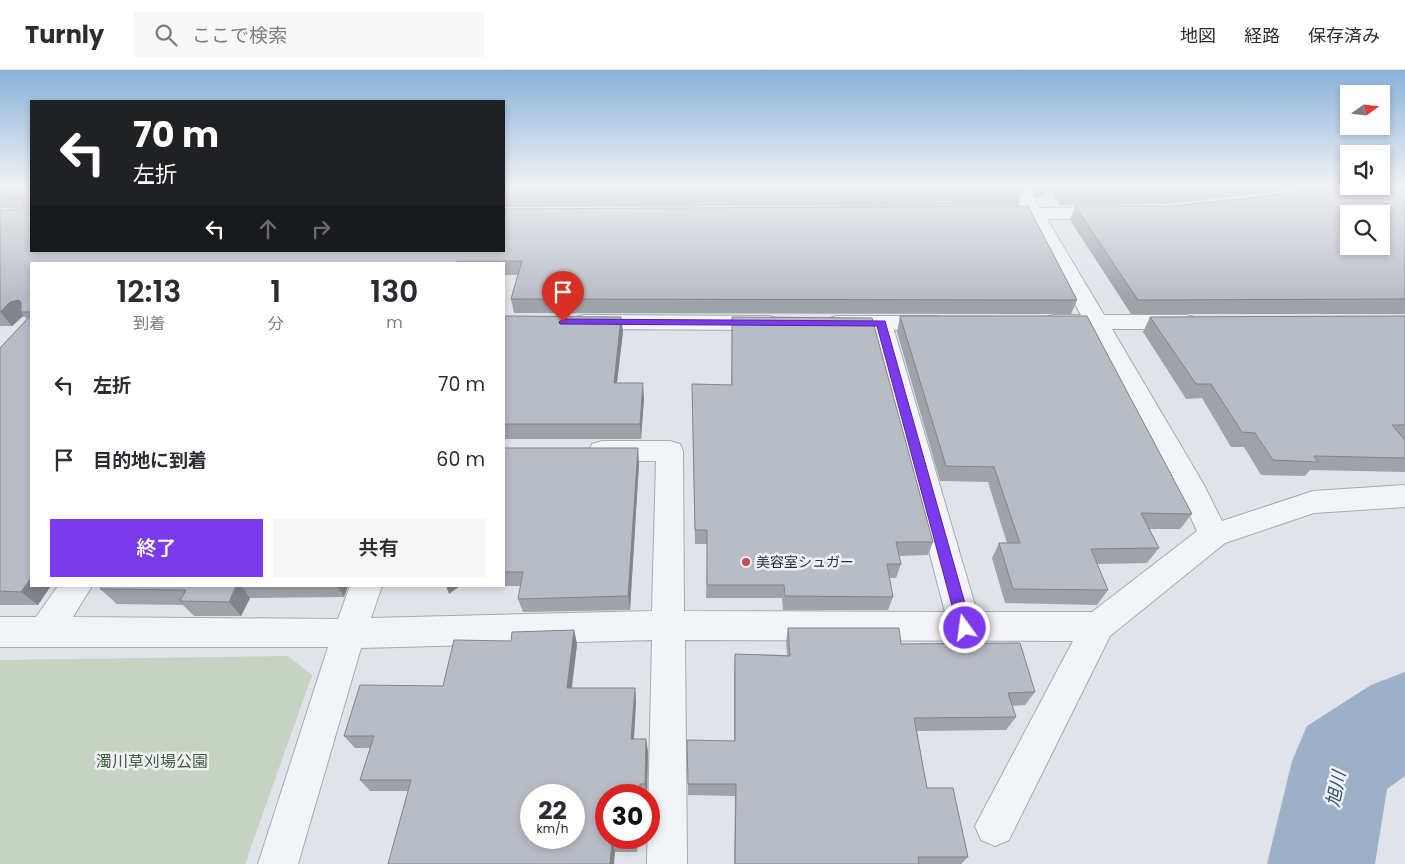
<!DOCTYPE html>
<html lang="ja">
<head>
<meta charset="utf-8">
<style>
  body { margin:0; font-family:Poppins,"Noto Sans JP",sans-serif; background:#f7f7f7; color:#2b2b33; height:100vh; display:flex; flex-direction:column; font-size:19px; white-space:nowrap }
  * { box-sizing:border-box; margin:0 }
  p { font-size:16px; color:#7c7c81 }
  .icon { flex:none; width:28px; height:28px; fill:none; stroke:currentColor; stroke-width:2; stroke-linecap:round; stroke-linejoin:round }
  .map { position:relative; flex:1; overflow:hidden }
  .sheet { position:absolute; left:30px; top:192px; width:475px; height:325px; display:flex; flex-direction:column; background:#fff; border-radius:0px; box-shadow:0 2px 8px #0003 }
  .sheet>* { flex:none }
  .guide { position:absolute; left:30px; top:30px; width:475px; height:152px; border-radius:0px; box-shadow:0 2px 8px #0003; background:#202124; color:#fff; overflow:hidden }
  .needle { width:32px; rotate:75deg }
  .fabs { position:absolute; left:1340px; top:15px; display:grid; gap:10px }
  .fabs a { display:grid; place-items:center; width:50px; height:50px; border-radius:0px; background:#fff; box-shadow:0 2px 8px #0003; font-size:25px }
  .speed { position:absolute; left:520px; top:714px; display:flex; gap:10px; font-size:25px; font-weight:700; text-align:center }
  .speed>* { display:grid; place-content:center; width:65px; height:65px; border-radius:50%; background:#fff; box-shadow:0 2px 8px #0003; line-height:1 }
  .speed small { font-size:12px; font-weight:400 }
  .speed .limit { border:8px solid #d22; background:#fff; color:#111 }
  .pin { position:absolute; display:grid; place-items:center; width:42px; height:42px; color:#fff; margin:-51px -21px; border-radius:50% 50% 50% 0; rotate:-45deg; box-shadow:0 0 5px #0007 }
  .pin .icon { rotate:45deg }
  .me { position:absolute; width:55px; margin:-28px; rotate:346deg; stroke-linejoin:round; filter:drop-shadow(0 0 4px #0008) }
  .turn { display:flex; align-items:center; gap:18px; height:105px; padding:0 20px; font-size:22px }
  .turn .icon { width:65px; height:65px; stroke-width:2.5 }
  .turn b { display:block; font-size:35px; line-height:42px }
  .lanes { display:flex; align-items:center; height:48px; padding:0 20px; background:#0003; justify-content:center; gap:25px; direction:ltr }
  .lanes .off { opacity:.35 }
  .eta { display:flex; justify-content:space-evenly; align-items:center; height:85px; text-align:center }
  .eta b { font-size:30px; font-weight:600; line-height:35px }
  .cta { display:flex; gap:10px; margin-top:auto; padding:10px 20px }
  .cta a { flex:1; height:58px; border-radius:0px; background:#7c3aed; color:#fff; font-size:20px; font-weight:600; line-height:58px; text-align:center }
  .cta a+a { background:#f7f7f7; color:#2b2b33 }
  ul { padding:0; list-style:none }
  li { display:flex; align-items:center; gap:15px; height:75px; padding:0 20px }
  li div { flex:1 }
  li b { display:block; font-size:19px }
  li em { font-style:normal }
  header { display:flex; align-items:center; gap:30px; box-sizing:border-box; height:70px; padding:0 25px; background:#fff; border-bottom:1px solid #e1e1e2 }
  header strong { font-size:24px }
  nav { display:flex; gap:28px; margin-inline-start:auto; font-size:18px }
  .search { width:350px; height:45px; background:#f7f7f7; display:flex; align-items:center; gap:12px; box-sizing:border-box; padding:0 18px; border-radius:0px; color:#7c7c81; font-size:19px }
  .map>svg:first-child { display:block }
  .green { fill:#c6d2c2 }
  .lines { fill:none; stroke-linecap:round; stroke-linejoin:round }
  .river { fill:#9cb0c8; fill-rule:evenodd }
  .minor-casing { stroke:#a5aab3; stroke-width:2 }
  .minor { fill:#f3f4f7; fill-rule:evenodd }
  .wall { fill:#9ea2a9 }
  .shaded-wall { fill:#81848a }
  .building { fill:#b8bcc5; stroke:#81848a; fill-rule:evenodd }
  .route { fill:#7c3aed; stroke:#51269a }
  .poi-dot { fill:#ca495a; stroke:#f0f2f6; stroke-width:2 }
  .labels { text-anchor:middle; stroke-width:5; stroke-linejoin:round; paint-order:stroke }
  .poi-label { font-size:14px; fill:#293140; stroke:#f0f2f6; text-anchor:start }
  .near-park-label { font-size:16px; fill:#3d5b37; stroke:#f0f2f6 }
  .near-water-label { font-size:18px; font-style:italic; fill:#354f72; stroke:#f0f2f6 }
</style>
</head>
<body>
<header>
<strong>Turnly</strong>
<div class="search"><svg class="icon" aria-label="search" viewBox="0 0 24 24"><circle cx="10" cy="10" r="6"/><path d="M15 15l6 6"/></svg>ここで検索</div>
<nav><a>地図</a><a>経路</a><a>保存済み</a></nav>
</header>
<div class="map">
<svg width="1405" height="794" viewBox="0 0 1405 794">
  <rect width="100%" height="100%" fill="#e0e3e9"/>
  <!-- green -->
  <path class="green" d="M 288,586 L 312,605 L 245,794 L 0,794 L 0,590 Z"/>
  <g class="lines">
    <!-- river -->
    <path class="river" d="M 1405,602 L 1405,706 L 1387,719 L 1375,794 L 1267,794 L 1292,691 L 1307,656 L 1371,615 Z"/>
    <!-- minor casing -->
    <g class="minor-casing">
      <path id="minor" d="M 1010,117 L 1028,117 L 1040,138 L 1110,137 L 1117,139 L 1120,143 L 1117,147 L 1110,149 L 1047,149 L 1104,245 L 1186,245 L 1194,247 L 1197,252 L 1194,257 L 1186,259 L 1112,259 L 1204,415 L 1222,451 L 1313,421 L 1405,415 L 1405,437 L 1314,443 L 1225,473 L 1110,566 L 1009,770 L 995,776 L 981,770 L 975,756 L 1073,571 L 685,570 L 687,794 L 647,794 L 652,570 L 361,578 L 298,794 L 258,794 L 328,577 L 0,577 L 0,547 L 36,547 L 58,516 L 92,516 L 73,547 L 338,549 L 350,516 L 382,516 L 371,548 L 652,541 L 656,391 L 602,391 L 592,388 L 589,381 L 592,374 L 602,371 L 670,371 L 680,374 L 683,381 L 684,541 L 945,542 L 871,260 L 837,260 L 829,258 L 826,253 L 829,248 L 837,246 L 936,246 L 944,248 L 947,253 L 944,258 L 936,260 L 894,260 L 977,542 L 1092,542 L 1197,461 L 1180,424 L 1089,259 L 1054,259 L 1046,257 L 1043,252 L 1046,247 L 1054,245 L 1081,245 L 1028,149 L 988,148 L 985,144 L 988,140 L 1021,138 Z
        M 584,245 L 769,246 L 777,248 L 780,253 L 777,258 L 769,260 L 584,259 L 576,257 L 573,252 L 576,247 Z"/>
    </g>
    <!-- minor -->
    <use href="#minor" class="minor"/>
  </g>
  <!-- wall -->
  <path class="wall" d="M 0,117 L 31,117 L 31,181 L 504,181 L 1077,230 L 1071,244 L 514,243 L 511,229 L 518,205 L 504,205 L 504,194 L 31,194 L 31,516 L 38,535 L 0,535 L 0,278 L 27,249 L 24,246 L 22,247 L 12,256 L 0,256 L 0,140 L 21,140 L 23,139 L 0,138 Z
    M 504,117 L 1022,121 L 1018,135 L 504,137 Z
    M 1029,117 L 1303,117 L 1267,123 L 1167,134 L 1060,135 L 1050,120 L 1037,128 Z
    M 1405,117 L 1405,244 L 1131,244 L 1070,150 L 1075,136 L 1174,136 L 1275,125 Z
    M 900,246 L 1192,444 L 1180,459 L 1149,459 L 1159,478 L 1147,493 L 1097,494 L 1108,520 L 1097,535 L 1005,533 L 992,488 L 999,473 L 1007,473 L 988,412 L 940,411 L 897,262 Z
    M 1405,246 L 1405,402 L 1310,400 L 1305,406 L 1261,405 L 1244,377 L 1231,377 L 1202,328 L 1186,329 L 1143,262 L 1150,247 Z
    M 732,247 L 933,472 L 928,485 L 899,486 L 901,494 L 896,508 L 889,508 L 893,527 L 888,540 L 783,540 L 782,528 L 706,528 L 707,474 L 695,474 L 692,314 L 731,315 Z
    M 504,252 L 623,261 L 617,313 L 644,328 L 641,369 L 504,369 Z
    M 504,378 L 639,393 L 630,540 L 523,542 L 518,529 L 521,516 L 504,516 Z
    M 102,516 L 348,516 L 344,527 L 250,528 L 241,546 L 194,546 L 183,535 L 117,534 L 100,519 Z
    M 788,558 L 901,574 L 1035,622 L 1025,635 L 1012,636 L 1016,647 L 1006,660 L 917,661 L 927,718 L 968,787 L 961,794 L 734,794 L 735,726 L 688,725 L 688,714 L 734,671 L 734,598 L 735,584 L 787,585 L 786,572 Z
    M 574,560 L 577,574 L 572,618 L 635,618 L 636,631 L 634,669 L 648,681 L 647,725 L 606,725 L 606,768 L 638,768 L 637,782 L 615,782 L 408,721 L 370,721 L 360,710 L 370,678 L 355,678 L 344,666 L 443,616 L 511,571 Z"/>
  <!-- shaded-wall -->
  <path class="shaded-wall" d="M 1041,117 L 1051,117 L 1050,120 L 1037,128 Z
    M 1271,117 L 1303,117 L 1267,123 Z
    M 19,230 L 29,242 L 21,242 L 24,246 L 22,247 L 12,256 L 0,242 L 10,232 Z
    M 621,247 L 623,261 L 615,328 L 614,313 Z
    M 643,313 L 644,328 L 641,369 L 640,354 Z
    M 638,378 L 639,393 L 630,540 L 628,526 Z
    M 31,508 L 31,516 L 51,516 L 38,535 L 21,522 Z
    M 236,516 L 241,516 L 250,528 L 241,546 L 229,532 Z
    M 337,516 L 348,516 L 344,527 Z
    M 446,516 L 460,516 L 449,524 Z
    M 574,560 L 577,574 L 570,630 L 567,618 Z
    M 635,618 L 636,631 L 633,681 L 631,669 Z
    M 646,669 L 648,681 L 647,725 L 645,714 Z
    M 640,714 L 642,725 L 639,725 Z
    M 635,768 L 638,768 L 637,782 L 635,772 Z
    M 612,772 L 615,782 L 614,794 L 610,794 Z"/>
  <!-- building -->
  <path class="building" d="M 0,117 L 31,117 L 31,181 L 504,181 L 504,139 L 1028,136 L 1077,230 L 511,229 L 522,191 L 457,191 L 456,194 L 31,194 L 31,242 L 21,242 L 21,232 L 19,230 L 10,232 L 0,242 L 0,140 L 21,140 L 23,138 L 23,125 L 0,125 Z
    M 504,117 L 1020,117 L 1022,121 L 504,123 Z
    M 1062,117 L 1208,117 L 1174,120 L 1065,121 Z
    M 1318,117 L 1405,117 L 1405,229 L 1138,230 L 1075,136 L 1174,136 L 1275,125 ZM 1349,144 L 1381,144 L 1381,176 L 1349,176 Z
    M 31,245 L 31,508 L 21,522 L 0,521 L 0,278 Z
    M 506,246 L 621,247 L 614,313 L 643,313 L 640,354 L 504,354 L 504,252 Z
    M 900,246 L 1087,246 L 1192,444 L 1141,443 L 1159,478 L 1091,479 L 1108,520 L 1013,519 L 999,473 L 1020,473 L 994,397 L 946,396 Z
    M 1405,246 L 1405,355 L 1392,355 L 1405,370 L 1405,388 L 1314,386 L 1318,392 L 1273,390 L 1255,363 L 1242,362 L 1211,314 L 1196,314 L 1150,247 Z
    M 732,247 L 872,248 L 933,472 L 896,472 L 901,494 L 887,494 L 893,527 L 785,526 L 784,515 L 707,515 L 707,460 L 695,460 L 692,314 L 732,315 Z
    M 504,378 L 638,378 L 628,526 L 518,529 L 523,502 L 504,502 Z
    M 102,516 L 236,516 L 229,532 L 180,531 L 186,520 L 100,519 Z
    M 788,558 L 899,558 L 901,574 L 1020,573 L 1035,622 L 1008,623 L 1016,647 L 914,648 L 927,718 L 953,718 L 968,787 L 918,787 L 919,794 L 735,794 L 736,714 L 688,714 L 687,670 L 735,671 L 735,584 L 790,586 Z
    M 574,560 L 567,618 L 635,618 L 631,669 L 646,669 L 645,714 L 640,714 L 639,725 L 606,725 L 606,768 L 635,768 L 635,772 L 612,772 L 610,794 L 388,794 L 411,710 L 360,710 L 374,666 L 344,666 L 360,615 L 443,616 L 454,570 L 511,571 L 512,562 ZM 531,725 L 574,725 L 574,768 L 531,768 Z"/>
  <!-- sky -->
  <linearGradient id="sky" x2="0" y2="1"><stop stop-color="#89b2db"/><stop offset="0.51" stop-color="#f1f2f5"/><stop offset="1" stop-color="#f1f2f5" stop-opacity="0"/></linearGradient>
  <rect width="1405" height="228" fill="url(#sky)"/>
  <!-- route -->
  <path class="route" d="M 563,249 L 885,251 L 972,558 L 970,562 L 965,563 L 960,562 L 958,558 L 877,256 L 560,254 L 559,252 Z"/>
  <!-- markers -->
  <circle class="poi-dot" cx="746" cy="492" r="5"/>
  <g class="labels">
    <!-- poi labels -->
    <g class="poi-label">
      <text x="756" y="497">美容室シュガー</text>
    </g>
    <!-- near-park labels -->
    <g class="near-park-label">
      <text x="152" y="697">濁川草刈場公園</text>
    </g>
    <!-- near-water labels -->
    <g class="near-water-label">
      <text transform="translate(1336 719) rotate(-79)" y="6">旭川</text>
    </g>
  </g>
</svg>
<div class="fabs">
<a><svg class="needle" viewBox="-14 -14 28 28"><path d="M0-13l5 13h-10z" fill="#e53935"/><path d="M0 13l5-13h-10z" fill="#7c7c81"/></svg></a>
<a><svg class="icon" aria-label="sound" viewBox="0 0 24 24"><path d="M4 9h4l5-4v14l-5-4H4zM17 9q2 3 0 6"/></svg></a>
<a><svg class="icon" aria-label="search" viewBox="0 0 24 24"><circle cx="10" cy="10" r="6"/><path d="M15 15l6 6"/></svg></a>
</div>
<div class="speed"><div>22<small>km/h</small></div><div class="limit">30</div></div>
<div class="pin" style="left:563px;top:252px;background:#d93025"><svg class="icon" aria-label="arrive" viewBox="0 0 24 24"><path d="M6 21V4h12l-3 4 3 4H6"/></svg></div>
<svg class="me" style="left:965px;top:558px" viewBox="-20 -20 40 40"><circle r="17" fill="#7c3aed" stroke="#fff" stroke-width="3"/><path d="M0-11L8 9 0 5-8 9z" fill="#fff"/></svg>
<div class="guide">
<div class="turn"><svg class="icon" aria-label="left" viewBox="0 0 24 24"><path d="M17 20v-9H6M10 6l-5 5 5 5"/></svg><div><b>70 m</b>左折</div></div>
<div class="lanes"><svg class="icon" aria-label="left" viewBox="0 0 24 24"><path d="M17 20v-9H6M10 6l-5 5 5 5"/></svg><svg class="icon off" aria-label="ahead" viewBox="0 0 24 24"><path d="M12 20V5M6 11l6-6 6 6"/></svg><svg class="icon off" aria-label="right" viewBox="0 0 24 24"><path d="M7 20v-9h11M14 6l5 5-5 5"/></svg></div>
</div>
<section class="sheet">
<div class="eta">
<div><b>12:13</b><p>到着</p></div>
<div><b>1</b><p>分</p></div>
<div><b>130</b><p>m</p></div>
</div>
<ul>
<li><svg class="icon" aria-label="left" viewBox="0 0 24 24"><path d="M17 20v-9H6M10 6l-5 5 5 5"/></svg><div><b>左折</b></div><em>70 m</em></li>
<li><svg class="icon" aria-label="arrive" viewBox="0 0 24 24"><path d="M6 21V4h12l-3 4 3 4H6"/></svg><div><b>目的地に到着</b></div><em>60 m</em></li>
</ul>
<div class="cta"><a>終了</a><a>共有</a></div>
</section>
</div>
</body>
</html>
